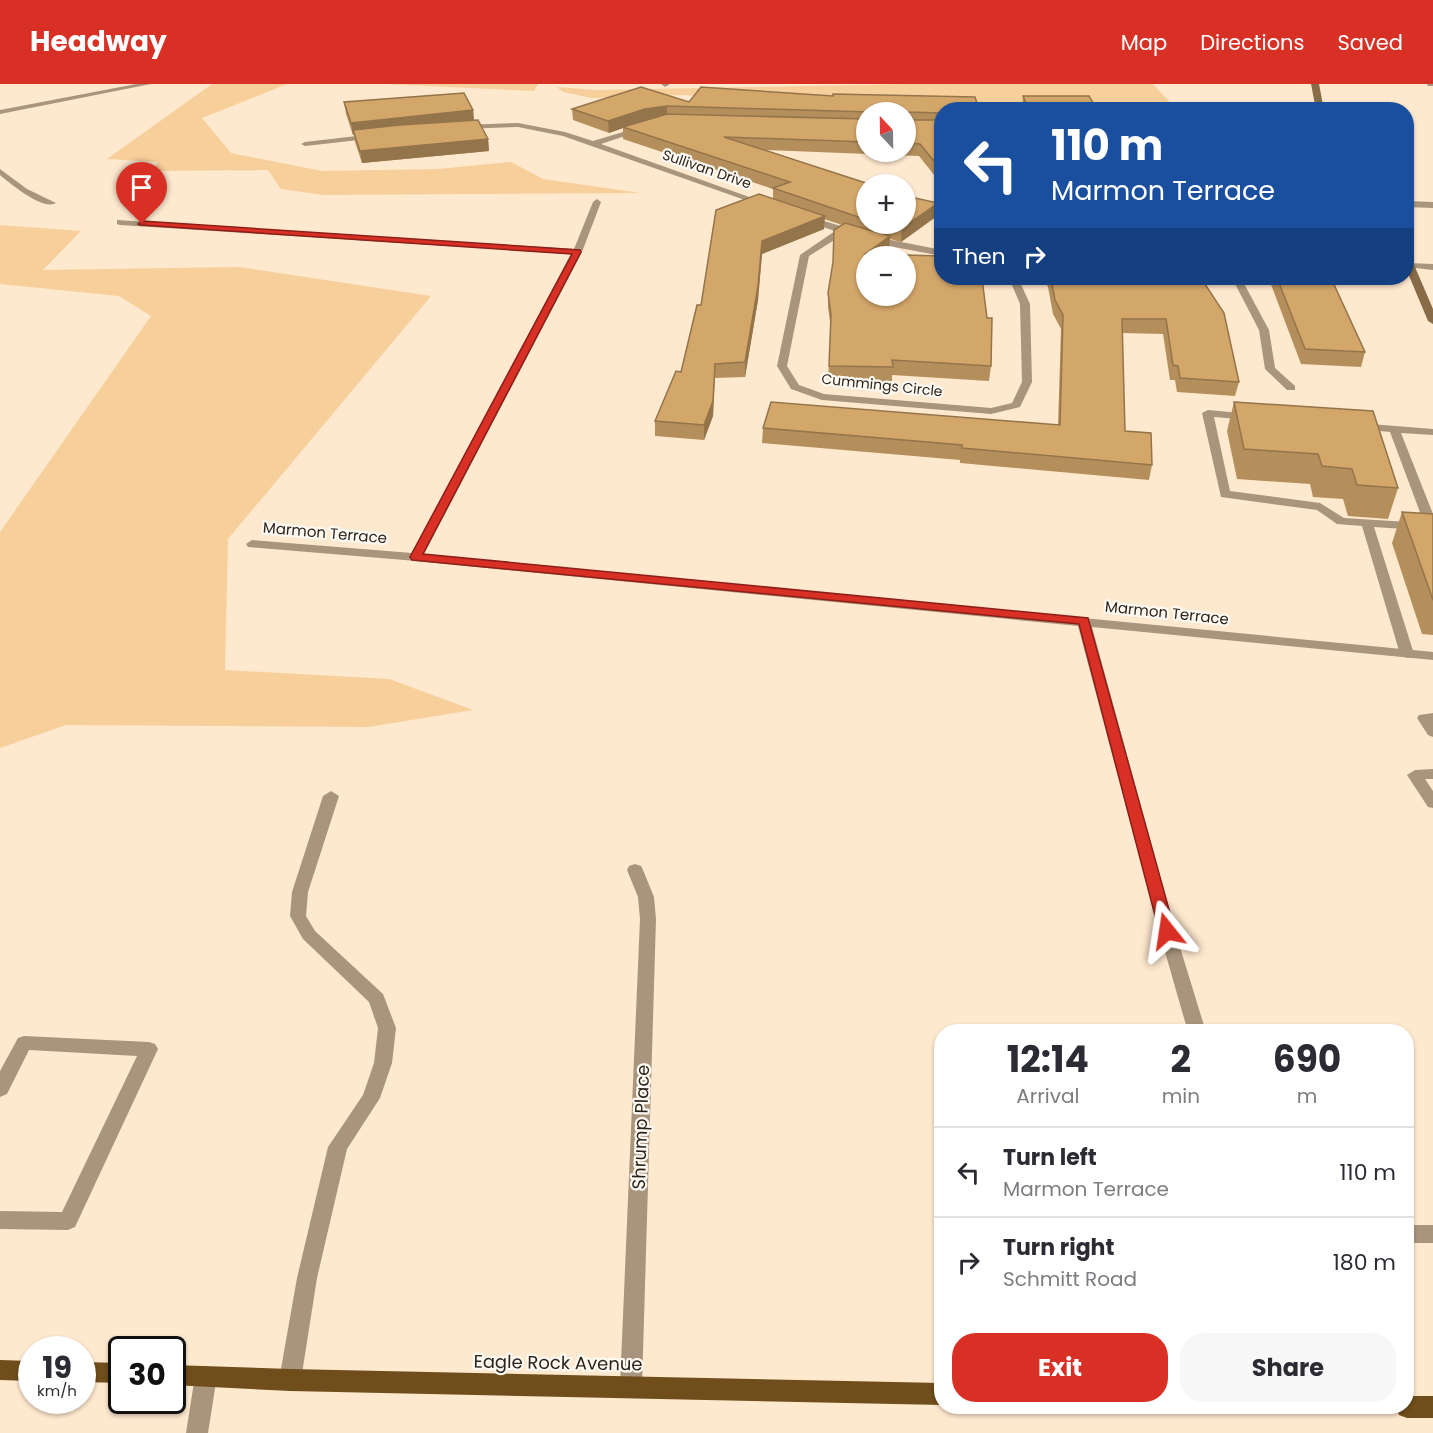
<!DOCTYPE html>
<html lang="en">
<head>
<meta charset="utf-8">
<style>
  body { margin:0; font-family:Poppins,sans-serif; background:#f7f7f7; color:#2b2b33; height:100vh; display:flex; flex-direction:column; font-size:22px; white-space:nowrap }
  * { box-sizing:border-box; margin:0 }
  p { font-size:20px; color:#7c7c81 }
  .icon { flex:none; width:33px; height:33px; fill:none; stroke:currentColor; stroke-width:2; stroke-linecap:round; stroke-linejoin:round }
  .map { position:relative; flex:1; overflow:hidden }
  .sheet { position:absolute; left:934px; top:940px; width:480px; height:390px; display:flex; flex-direction:column; background:#fff; border-radius:24px; box-shadow:0 2px 4px #0004 }
  .sheet>* { flex:none }
  .guide { position:absolute; left:934px; top:18px; width:480px; height:183px; border-radius:24px; box-shadow:0 2px 4px #0004; background:#1a4fa0; color:#fff; overflow:hidden }
  .needle { width:39px; rotate:338deg }
  .controls { position:absolute; left:856px; top:18px; display:grid; gap:12px }
  .controls a { display:grid; place-items:center; width:60px; height:60px; border-radius:50%; background:#fff; box-shadow:0 2px 4px #0004; font-size:30px }
  .speed { position:absolute; left:18px; top:1252px; display:flex; gap:12px; font-size:30px; font-weight:700; text-align:center }
  .speed>* { display:grid; place-content:center; width:78px; height:78px; border-radius:50%; background:#fff; box-shadow:0 2px 4px #0004; line-height:1 }
  .speed small { font-size:15px; font-weight:400 }
  .speed .limit { border:3px solid #111; border-radius:9px; background:#fff; color:#111 }
  .pin { position:absolute; display:grid; place-items:center; width:51px; height:51px; color:#fff; margin:-62px -26px; border-radius:50% 50% 50% 0; rotate:-45deg; box-shadow:0 0 6px #0007 }
  .pin .icon { rotate:45deg }
  .me { position:absolute; width:66px; margin:-33px; rotate:345deg; stroke-linejoin:round; filter:drop-shadow(0 0 4px #0008) }
  .turn { display:flex; align-items:center; gap:21px; height:126px; padding:0 18px; font-size:27px }
  .turn .icon { width:78px; height:78px; stroke-width:2.5 }
  .turn b { display:block; font-size:42px; line-height:51px }
  .then { display:flex; align-items:center; height:57px; padding:0 18px; background:#0003; gap:12px; font-size:22px }
  .eta { display:flex; justify-content:space-evenly; align-items:center; height:102px; text-align:center }
  .eta b { font-size:36px; font-weight:700; line-height:42px }
  .cta { display:flex; gap:12px; margin-top:auto; padding:12px 18px }
  .cta a { flex:1; height:69px; border-radius:24px; background:#d93025; color:#fff; font-size:24px; font-weight:700; line-height:69px; text-align:center }
  .cta a+a { background:#f7f7f7; color:#2b2b33 }
  ul { padding:0; list-style:none }
  li { display:flex; align-items:center; gap:18px; height:90px; padding:0 18px; border-top:2px solid #e1e1e2 }
  li div { flex:1 }
  li b { display:block; font-size:22px }
  li em { font-style:normal }
  header { display:flex; align-items:center; gap:36px; box-sizing:border-box; height:84px; padding:0 30px; background:#d93025; color:#fff }
  header strong { font-size:28px }
  nav { display:flex; gap:33px; margin-inline-start:auto; font-size:21px }
  .map>svg:first-child { display:block }
  .green { fill:#f7cf9b }
  .lines { fill:none; stroke-linecap:round; stroke-linejoin:round }
  .service { fill:#a9957d; fill-rule:evenodd }
  .minor { fill:#a9957d; fill-rule:evenodd }
  .secondary { fill:#886c47; fill-rule:evenodd }
  .primary { fill:#704e1c; fill-rule:evenodd }
  .wall { fill:#b58f5b; fill-rule:evenodd }
  .shaded-wall { fill:#94744a }
  .building { fill:#d3a66a; stroke:#94744a; stroke-width:1.5; fill-rule:evenodd }
  .route { fill:#d93025; stroke:#8d1f18; stroke-width:1.5 }
  .labels { text-anchor:middle; stroke-width:4.5; stroke-linejoin:round; paint-order:stroke }
  .far-street-label { font-size:14px; fill:#2c241a; stroke:#fdf9f3 }
  .street-label { font-size:15px; fill:#2c241a; stroke:#fdf9f3 }
  .near-street-label { font-size:18px; fill:#2c241a; stroke:#fdf9f3 }
</style>
</head>
<body>
<header>
<strong>Headway</strong>
<nav><a>Map</a><a>Directions</a><a>Saved</a></nav>
</header>
<div class="map">
<svg width="1433" height="1349" viewBox="0 0 1433 1349">
  <rect width="100%" height="100%" fill="#fee8ce"/>
  <!-- green -->
  <path class="green" d="M 212,0 L 287,0 L 202,34 L 231,69 L 322,87 L 438,85 L 511,78 L 543,95 L 640,109 L 324,111 L 281,105 L 268,86 L 151,87 L 158,78 L 107,75 Z
    M 385,0 L 538,0 L 534,7 Z
    M 904,0 L 1153,0 L 1176,25 L 1115,25 L 1113,20 L 790,17 L 683,11 L 592,14 L 563,8 L 557,3 L 597,6 Z
    M 0,141 L 81,147 L 43,186 L 239,183 L 431,212 L 228,455 L 225,586 L 389,595 L 473,626 L 368,643 L 66,641 L 0,664 L 0,448 L 151,232 L 119,212 L 0,200 Z"/>
  <g class="lines">
    <!-- service -->
    <path class="service" d="M 1407,179 L 1433,180 L 1433,186 L 1407,183 Z
      M 1208,326 L 1251,330 L 1257,333 L 1251,336 L 1214,333 L 1230,407 L 1320,419 L 1344,434 L 1424,439 L 1390,348 L 1358,345 L 1352,342 L 1358,339 L 1433,345 L 1433,351 L 1401,349 L 1433,430 L 1433,447 L 1374,443 L 1414,570 L 1412,573 L 1407,574 L 1400,570 L 1362,442 L 1337,440 L 1317,426 L 1221,413 L 1202,329 Z
      M 1433,629 L 1433,653 L 1428,651 L 1417,634 L 1419,631 Z
      M 1433,685 L 1433,695 L 1425,695 L 1433,707 L 1433,724 L 1428,723 L 1407,691 L 1415,686 Z
      M 331,707 L 339,712 L 308,808 L 306,832 L 315,847 L 383,910 L 396,944 L 392,979 L 380,1014 L 347,1065 L 317,1194 L 301,1296 L 298,1303 L 290,1307 L 282,1303 L 279,1296 L 297,1194 L 328,1063 L 363,1011 L 374,979 L 378,944 L 369,918 L 303,855 L 290,832 L 292,808 L 323,712 Z
      M 24,952 L 149,958 L 155,960 L 158,965 L 75,1143 L 68,1146 L 0,1145 L 0,1127 L 62,1128 L 137,972 L 29,966 L 7,1010 L 0,1013 L 0,987 L 18,954 Z
      M 1407,1141 L 1433,1141 L 1433,1159 L 1407,1159 Z"/>
    <!-- minor -->
    <path class="minor" d="M 136,0 L 151,0 L 0,30 L 0,26 Z
      M 661,0 L 669,0 L 669,1 L 665,3 Z
      M 1427,0 L 1433,0 L 1433,2 L 1428,2 Z
      M 518,39 L 565,48 L 593,57 L 643,42 L 643,46 L 601,60 L 769,120 L 762,122 L 563,52 L 518,43 L 463,45 L 459,43 L 463,41 Z
      M 374,50 L 377,50 L 377,54 L 305,62 L 301,60 L 305,58 Z
      M 0,85 L 27,105 L 56,119 C 43,127 11,100 0,91 Z
      M 597,115 L 601,118 L 582,168 L 424,470 L 1433,568 L 1433,576 L 1092,543 L 1175,847 L 1206,948 L 1188,948 L 1159,847 L 1078,542 L 416,477 L 248,463 L 246,460 L 252,456 L 412,469 L 571,170 L 120,141 L 117,140 L 117,136 L 574,165 L 593,118 Z
      M 1407,117 L 1433,118 L 1433,124 L 1407,123 Z
      M 805,131 L 876,153 L 942,166 L 942,172 L 889,162 L 844,150 L 809,172 L 787,282 L 799,301 L 824,310 L 991,324 L 1012,319 L 1022,298 L 1020,220 L 1009,194 L 1018,194 L 1030,220 L 1032,298 L 1020,323 L 991,330 L 822,316 L 791,305 L 777,282 L 800,171 L 835,147 L 802,136 L 801,134 Z
      M 1232,194 L 1241,194 L 1269,246 L 1275,284 L 1295,302 L 1295,306 L 1287,306 L 1265,285 L 1259,246 Z
      M 635,780 L 641,782 L 643,786 L 654,813 L 656,835 L 642,1302 L 639,1309 L 631,1313 L 623,1309 L 620,1302 L 640,835 L 638,813 L 627,786 L 629,782 Z
      M 206,1282 L 214,1285 L 217,1292 L 208,1349 L 186,1349 L 195,1292 L 198,1285 Z"/>
    <!-- secondary -->
    <path class="secondary" d="M 1311,0 L 1319,0 L 1324,26 L 1316,26 Z
      M 1407,173 L 1412,176 L 1433,225 L 1433,240 L 1428,237 L 1407,187 Z"/>
    <!-- primary -->
    <path class="primary" d="M 0,1276 L 32,1277 L 32,1297 L 0,1296 Z
      M 82,1278 L 122,1279 L 122,1299 L 82,1298 Z
      M 172,1281 L 290,1285 L 942,1299 L 942,1321 L 290,1307 L 172,1301 Z
      M 1407,1312 L 1433,1312 L 1433,1334 L 1407,1334 L 1399,1331 L 1396,1323 L 1407,1323 Z"/>
  </g>
  <!-- wall -->
  <path class="wall" d="M 1023,12 L 1097,26 L 1022,26 L 1022,24 Z
    M 344,18 L 473,26 L 474,36 L 488,55 L 489,67 L 362,79 L 355,58 L 354,50 L 353,51 L 346,30 Z
    M 689,18 L 942,26 L 942,101 L 919,72 L 766,66 L 867,100 L 867,140 L 906,140 L 938,119 L 937,132 L 901,158 L 890,155 L 889,166 L 882,170 L 991,282 L 989,297 L 892,291 L 892,298 L 828,297 L 831,245 L 828,223 L 828,209 L 842,141 L 824,135 L 824,145 L 762,170 L 758,216 L 745,293 L 715,294 L 713,332 L 704,356 L 655,352 L 655,337 L 681,288 L 701,221 L 773,114 L 773,105 L 623,55 L 623,44 L 609,49 L 573,36 L 572,25 ZM 867,28 L 906,28 L 906,68 L 867,68 Z
    M 1044,194 L 1201,194 L 1239,298 L 1235,312 L 1177,308 L 1175,296 L 1170,296 L 1163,250 L 1122,249 L 1125,347 L 1152,381 L 1149,396 L 960,379 L 960,376 L 762,359 L 763,344 L 1058,341 L 1061,245 L 1053,230 L 1048,203 Z
    M 1267,194 L 1331,194 L 1365,268 L 1361,283 L 1301,280 L 1269,195 Z
    M 1234,318 L 1398,404 L 1388,435 L 1348,432 L 1343,415 L 1313,413 L 1310,400 L 1237,395 L 1227,347 Z
    M 1402,428 L 1433,430 L 1433,551 L 1422,550 L 1392,459 Z"/>
  <!-- shaded-wall -->
  <path class="shaded-wall" d="M 667,22 L 667,34 L 623,43 L 623,44 L 609,49 L 608,37 L 645,25 Z
    M 473,26 L 474,38 L 353,46 L 354,50 L 353,51 L 351,39 Z
    M 488,55 L 489,67 L 362,79 L 360,67 Z
    M 938,119 L 937,132 L 901,158 L 902,144 Z
    M 825,132 L 824,145 L 762,170 L 758,216 L 745,293 L 745,278 L 762,157 Z
    M 890,152 L 889,166 L 880,172 L 865,170 Z
    M 715,280 L 713,332 L 704,356 L 704,341 Z"/>
  <!-- building -->
  <path class="building" d="M 641,3 L 689,18 L 701,3 L 833,12 L 833,10 L 975,13 L 979,26 L 942,26 L 942,29 L 907,28 L 906,30 L 906,28 L 869,28 L 667,22 L 645,25 L 608,37 L 572,25 Z
    M 464,9 L 473,26 L 351,39 L 344,18 Z
    M 1023,12 L 1089,12 L 1097,26 L 1029,26 Z
    M 667,30 L 867,35 L 867,58 L 724,53 L 869,100 L 867,100 L 867,136 L 773,104 L 790,98 L 623,43 Z
    M 906,35 L 907,36 L 942,36 L 942,87 L 920,60 L 906,59 Z
    M 478,36 L 488,55 L 360,67 L 353,46 L 400,41 Z
    M 759,110 L 825,132 L 762,157 L 758,202 L 745,278 L 715,280 L 713,317 L 704,341 L 655,337 L 676,287 L 681,288 L 697,221 L 701,221 L 716,126 Z
    M 906,112 L 938,119 L 902,144 L 881,140 L 906,140 Z
    M 845,139 L 890,152 L 865,170 L 942,172 L 942,194 L 982,194 L 987,234 L 992,234 L 991,282 L 892,276 L 893,283 L 829,282 L 831,231 L 828,209 L 833,178 L 834,146 ZM 867,172 L 906,172 L 906,212 L 867,212 Z
    M 1051,194 L 1201,194 L 1224,229 L 1239,298 L 1180,294 L 1178,282 L 1173,281 L 1166,235 L 1122,235 L 1125,347 L 1151,349 L 1152,381 L 962,364 L 962,361 L 763,344 L 771,318 L 1060,341 L 1063,231 L 1055,216 Z
    M 1277,194 L 1331,194 L 1365,268 L 1305,265 Z
    M 1234,318 L 1373,327 L 1398,404 L 1357,401 L 1352,385 L 1322,382 L 1318,370 L 1244,365 Z
    M 1402,428 L 1433,430 L 1433,516 Z"/>
  <!-- route -->
  <path class="route" d="M 142,137 L 580,166 L 581,168 L 423,470 L 1088,534 L 1175,847 L 1173,851 L 1162,851 L 1159,847 L 1079,540 L 412,476 L 410,473 L 572,170 L 140,141 L 138,140 Z"/>
  <g class="labels">
    <!-- far-street labels -->
    <g class="far-street-label">
      <text transform="translate(707 85) rotate(19)" y="5">Sullivan Drive</text>
      <text transform="translate(882 301) rotate(6)" y="5">Cummings Circle</text>
    </g>
    <!-- street labels -->
    <g class="street-label">
      <text transform="translate(325 449) rotate(5)" y="5">Marmon Terrace</text>
      <text transform="translate(1167 529) rotate(6)" y="5">Marmon Terrace</text>
    </g>
    <!-- near-street labels -->
    <g class="near-street-label">
      <text transform="translate(641 1043) rotate(-88)" y="6">Shrump Place</text>
      <text transform="translate(558 1279) rotate(1)" y="6">Eagle Rock Avenue</text>
    </g>
  </g>
</svg>
<div class="controls">
<a><svg class="needle" viewBox="-14 -14 28 28"><path d="M0-13l5 13h-10z" fill="#e53935"/><path d="M0 13l5-13h-10z" fill="#7c7c81"/></svg></a>
<a>+</a>
<a>−</a>
</div>
<div class="speed"><div>19<small>km/h</small></div><div class="limit">30</div></div>
<div class="pin" style="left:142px;top:140px;background:#d93025"><svg class="icon" aria-label="arrive" viewBox="0 0 24 24"><path d="M6 21V4h12l-3 4 3 4H6"/></svg></div>
<svg class="me" style="left:1167px;top:847px" viewBox="-20 -20 40 40"><path d="M0-17L14 15 0 8-14 15z" fill="#d93025" stroke="#fff" stroke-width="4"/></svg>
<div class="guide">
<div class="turn"><svg class="icon" aria-label="left" viewBox="0 0 24 24"><path d="M17 20v-9H6M10 6l-5 5 5 5"/></svg><div><b>110 m</b>Marmon Terrace</div></div>
<div class="then">Then<svg class="icon" aria-label="right" viewBox="0 0 24 24"><path d="M7 20v-9h11M14 6l5 5-5 5"/></svg></div>
</div>
<section class="sheet">
<div class="eta">
<div><b>12:14</b><p>Arrival</p></div>
<div><b>2</b><p>min</p></div>
<div><b>690</b><p>m</p></div>
</div>
<ul>
<li><svg class="icon" aria-label="left" viewBox="0 0 24 24"><path d="M17 20v-9H6M10 6l-5 5 5 5"/></svg><div><b>Turn left</b><p>Marmon Terrace</p></div><em>110 m</em></li>
<li><svg class="icon" aria-label="right" viewBox="0 0 24 24"><path d="M7 20v-9h11M14 6l5 5-5 5"/></svg><div><b>Turn right</b><p>Schmitt Road</p></div><em>180 m</em></li>
</ul>
<div class="cta"><a>Exit</a><a>Share</a></div>
</section>
</div>
</body>
</html>
